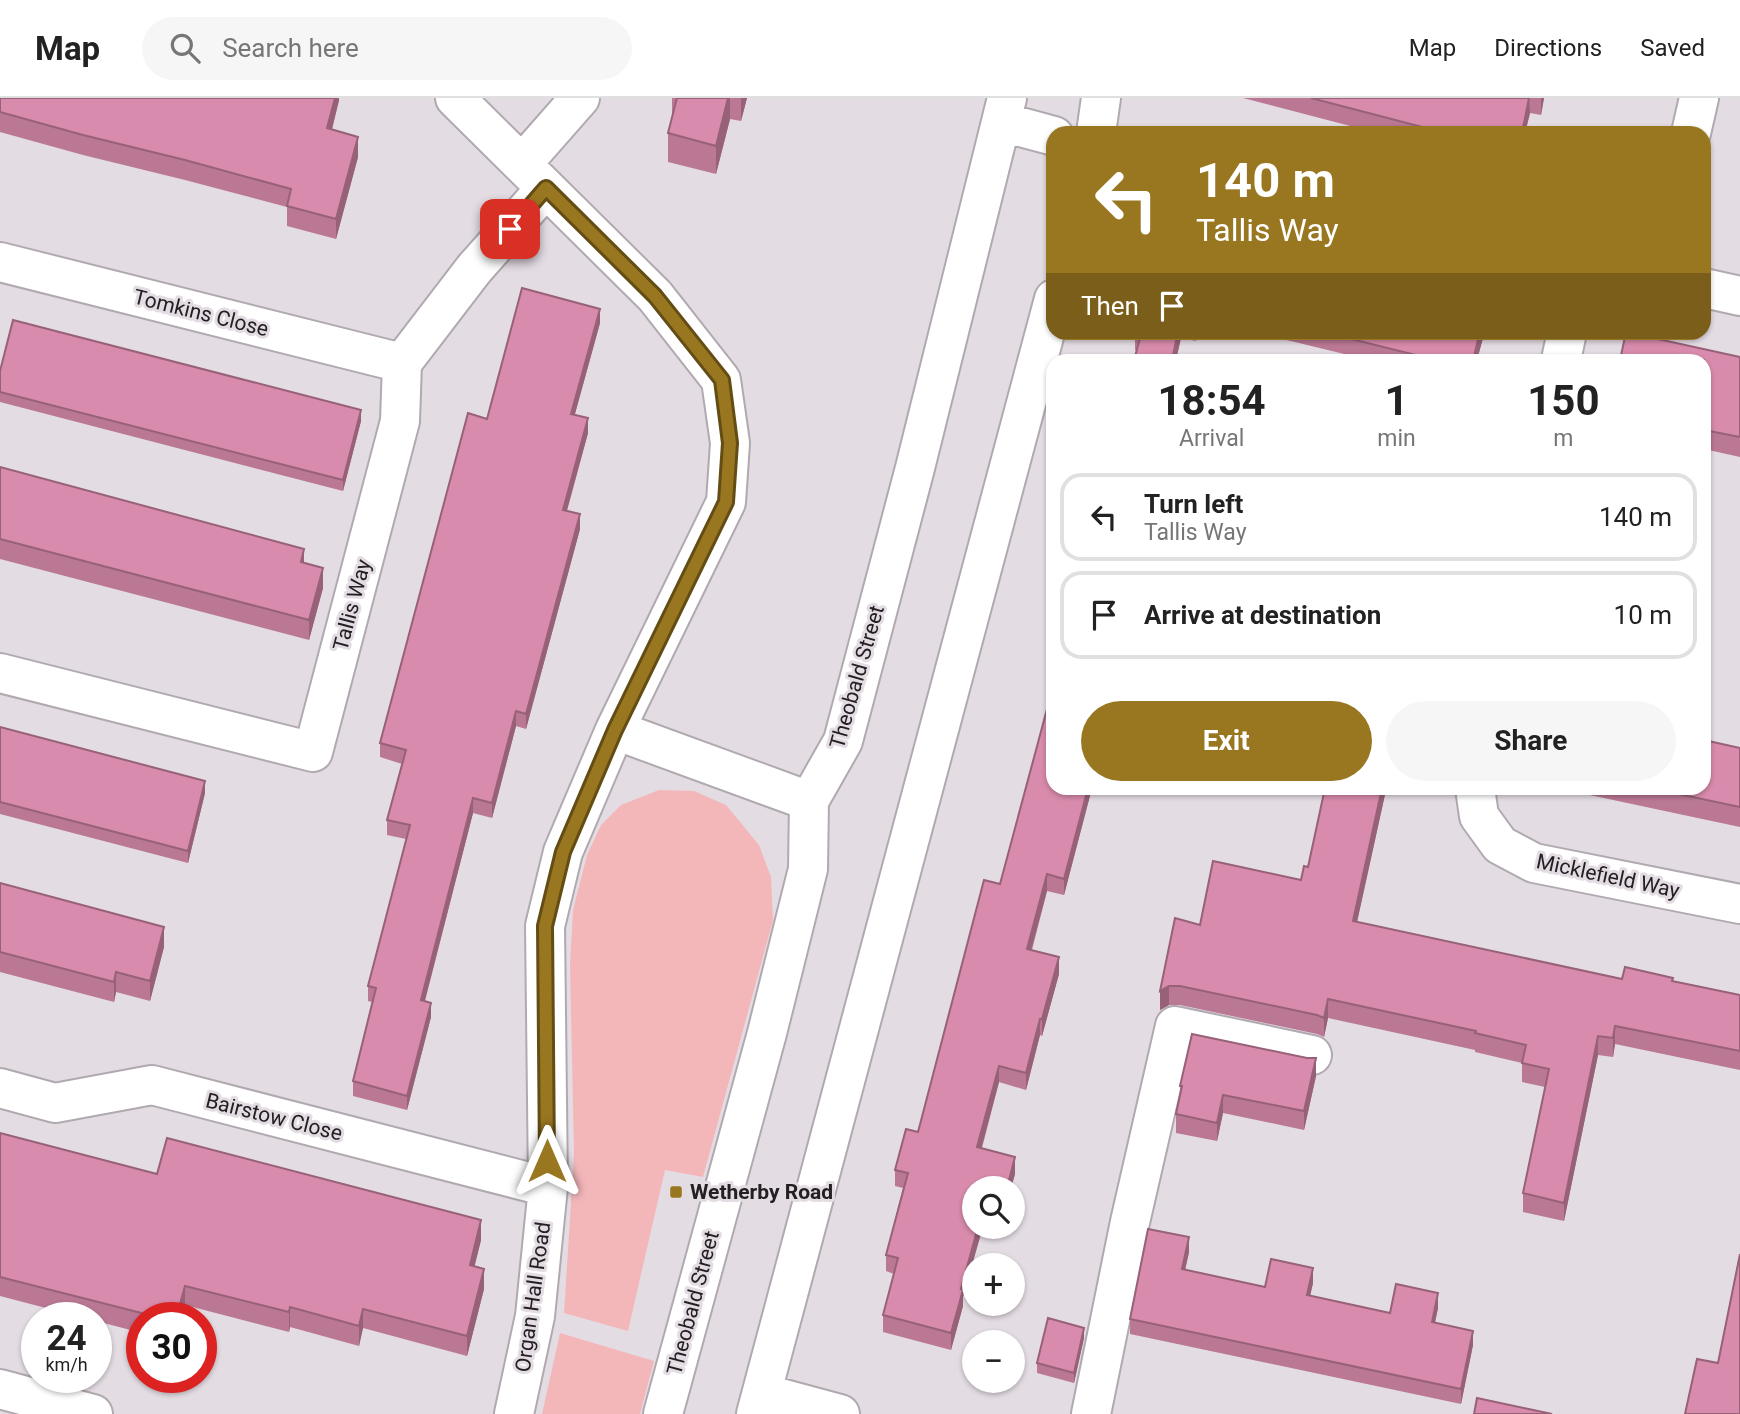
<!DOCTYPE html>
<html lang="en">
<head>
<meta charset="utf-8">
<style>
  body { margin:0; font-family:Roboto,sans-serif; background:#f6f6f6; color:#222; height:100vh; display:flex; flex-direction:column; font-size:26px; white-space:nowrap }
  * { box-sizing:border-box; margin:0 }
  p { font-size:23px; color:#767676 }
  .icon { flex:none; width:38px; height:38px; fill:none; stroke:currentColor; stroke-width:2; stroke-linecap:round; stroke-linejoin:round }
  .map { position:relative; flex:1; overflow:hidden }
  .panel { position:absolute; left:1046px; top:256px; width:665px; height:441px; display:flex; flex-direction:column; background:#fff; border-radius:21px; box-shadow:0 2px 5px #0004 }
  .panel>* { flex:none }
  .banner { position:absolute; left:1046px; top:28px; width:665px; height:214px; border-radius:21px; box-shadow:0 2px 5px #0004; background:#997620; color:#fff; overflow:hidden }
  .tools { position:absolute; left:962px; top:1078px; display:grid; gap:14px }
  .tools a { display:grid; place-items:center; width:63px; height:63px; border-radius:50%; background:#fff; box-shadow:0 2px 5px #0004; font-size:35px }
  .speed { position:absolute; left:21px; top:1204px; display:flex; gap:14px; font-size:35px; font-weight:700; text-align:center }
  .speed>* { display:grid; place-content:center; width:91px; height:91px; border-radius:50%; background:#fff; box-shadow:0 2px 5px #0004; line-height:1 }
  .speed small { font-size:18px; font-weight:400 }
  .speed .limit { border:10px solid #d22; background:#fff; color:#111 }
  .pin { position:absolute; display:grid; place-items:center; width:60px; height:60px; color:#fff; margin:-30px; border-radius:14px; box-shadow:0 4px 10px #0006 }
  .me { position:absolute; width:77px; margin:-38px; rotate:0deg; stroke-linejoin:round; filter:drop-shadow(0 0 5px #0008) }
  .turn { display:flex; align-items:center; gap:24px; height:147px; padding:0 35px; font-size:32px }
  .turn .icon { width:91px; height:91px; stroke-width:2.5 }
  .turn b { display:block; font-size:49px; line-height:60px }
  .then { display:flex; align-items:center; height:66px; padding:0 35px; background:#0003; gap:14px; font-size:26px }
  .eta { display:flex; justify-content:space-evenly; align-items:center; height:119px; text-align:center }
  .eta b { font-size:42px; font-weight:700; line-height:49px }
  .cta { display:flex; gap:14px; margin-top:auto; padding:14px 35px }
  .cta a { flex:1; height:80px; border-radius:42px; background:#997620; color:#fff; font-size:28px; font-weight:700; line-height:80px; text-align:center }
  .cta a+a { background:#f6f6f6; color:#222 }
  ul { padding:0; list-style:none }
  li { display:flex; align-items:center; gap:21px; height:88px; margin:0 14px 10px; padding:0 21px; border:4px solid #e0e0e0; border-radius:21px }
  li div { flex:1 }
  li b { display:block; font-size:26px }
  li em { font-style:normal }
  header { display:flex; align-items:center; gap:42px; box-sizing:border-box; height:98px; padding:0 35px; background:#fff; border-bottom:2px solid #e0e0e0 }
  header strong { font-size:33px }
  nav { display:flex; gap:38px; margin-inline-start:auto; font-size:24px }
  .search { width:490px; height:63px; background:#f6f6f6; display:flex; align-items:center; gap:18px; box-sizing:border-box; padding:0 24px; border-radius:38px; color:#767676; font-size:26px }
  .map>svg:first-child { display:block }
  .green { fill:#f3b7ba }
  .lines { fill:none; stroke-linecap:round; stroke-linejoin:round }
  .minor-casing { stroke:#b1a9b0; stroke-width:42 }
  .minor { stroke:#fff; stroke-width:38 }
  .wall { fill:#ba7894 }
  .shaded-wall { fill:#976178 }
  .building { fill:#d88bac; stroke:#976178; stroke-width:2 }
  .route-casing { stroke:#634d15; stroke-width:18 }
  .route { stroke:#997620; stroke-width:12 }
  .poi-dot { fill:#997620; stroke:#e4dce3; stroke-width:2.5 }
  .labels { text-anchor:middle; stroke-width:6; stroke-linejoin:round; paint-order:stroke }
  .street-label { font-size:21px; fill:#232023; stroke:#e4dce3 }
  .poi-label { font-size:21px; font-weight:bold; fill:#232023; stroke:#e4dce3; text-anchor:start }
</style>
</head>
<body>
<header>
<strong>Map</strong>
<div class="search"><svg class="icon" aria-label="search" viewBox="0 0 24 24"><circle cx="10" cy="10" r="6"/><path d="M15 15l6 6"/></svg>Search here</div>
<nav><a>Map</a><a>Directions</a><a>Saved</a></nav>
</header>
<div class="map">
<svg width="1740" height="1316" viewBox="0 0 1740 1316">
  <rect width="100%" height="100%" fill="#e4dce3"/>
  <!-- green -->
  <path class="green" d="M 659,692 L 694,693 L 726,707 L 759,747 L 771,779 L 773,822 L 703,1079 L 665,1072 L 628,1233 L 564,1215 L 574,1056 L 570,867 L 573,812 L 587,757 L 601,727 L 621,707 Z
    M 560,1235 L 654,1263 L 640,1316 L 542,1316 Z"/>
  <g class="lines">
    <!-- minor casing -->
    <g class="minor-casing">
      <path id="minor" d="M 455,0 L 655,198 L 721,282 L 730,345 L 726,404 L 615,632 L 563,754 L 545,828 L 548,1089 L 535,1218 L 514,1316
        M 1002,24 L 1054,38
        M 1096,35 L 1101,0
        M 1691,35 L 1699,0
        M 522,66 L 580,0
        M 0,164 L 402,265
        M 1704,190 L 1740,198
        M 1561,262 L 1567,234
        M 0,575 L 313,654 L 400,323 L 402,265 L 474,171 L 546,90
        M 615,632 L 809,703
        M 1475,690 L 1479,718 L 1500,747 L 1534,765 L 1740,806
        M 0,990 L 55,1005 L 152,987 L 548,1089
        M 0,1291 L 93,1316
        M 762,1295 L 840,1316
        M 663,1316 L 767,935 L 808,771 L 809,703 L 843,643 L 915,370 L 1007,0
        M 756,1316 L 1054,201
        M 1091,1316 L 1130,1124 L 1175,928 L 1312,957"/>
    </g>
    <!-- minor -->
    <use href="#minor" class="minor"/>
  </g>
  <!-- wall -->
  <path class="wall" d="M 0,0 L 339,0 L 332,32 L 358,59 L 336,141 L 287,128 L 287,109 L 185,82 L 83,57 L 0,34 Z
    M 672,0 L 747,0 L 741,23 L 730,21 L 716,76 L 668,64 L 668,35 L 672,19 Z
    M 1243,0 L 1544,0 L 1541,17 L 1530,15 L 1525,35 L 1377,35 Z
    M 600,225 L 575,316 L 588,335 L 567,413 L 580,431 L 526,631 L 516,628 L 492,720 L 473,715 L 425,903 L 431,919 L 407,1012 L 353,998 L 353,983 L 372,904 L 368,903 L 368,888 L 406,741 L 387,737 L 387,722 L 402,666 L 380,659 L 380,645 L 487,321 Z
    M 1135,234 L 1198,234 L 1196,243 L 1181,240 L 1176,262 L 1134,262 L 1137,253 L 1135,252 Z
    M 1254,234 L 1483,234 L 1483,240 L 1477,262 L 1369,262 Z
    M 1740,259 L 1740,359 L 1704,351 L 1704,262 Z
    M 0,273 L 361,323 L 343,393 L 0,304 Z
    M 0,369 L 304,465 L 323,490 L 309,542 L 0,461 Z
    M 0,629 L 205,695 L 188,765 L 0,716 Z
    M 1740,650 L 1740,729 L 1585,696 L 1585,690 L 1704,690 Z
    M 1092,690 L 1064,797 L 1047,793 L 1032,852 L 1059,876 L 1042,938 L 1040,937 L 1026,992 L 999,984 L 982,1050 L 1015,1076 L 1011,1090 L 975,1090 L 963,1199 L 963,1208 L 951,1252 L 883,1234 L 883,1217 L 894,1176 L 886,1173 L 886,1157 L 903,1090 L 895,1088 L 895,1072 L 918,1034 L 1000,786 Z
    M 1325,690 L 1392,690 L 1392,693 L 1386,692 L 1357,824 L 1622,881 L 1673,883 L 1740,897 L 1740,972 L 1615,946 L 1613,959 L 1598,957 L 1564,1123 L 1523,1114 L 1523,1095 L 1545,989 L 1522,984 L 1522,965 L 1475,954 L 1475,952 L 1328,920 L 1324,939 L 1317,936 L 1180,907 L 1169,907 L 1160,912 L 1160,893 L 1200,827 L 1301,782 L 1308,769 Z
    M 0,785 L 164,849 L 150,903 L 116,894 L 114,904 L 0,874 Z
    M 1316,978 L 1304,1032 L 1223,1015 L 1217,1043 L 1176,1035 L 1176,1016 L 1180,1000 L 1180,988 Z
    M 0,1035 L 157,1076 L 481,1142 L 474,1169 L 484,1191 L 467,1258 L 363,1230 L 359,1248 L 290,1229 L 289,1234 L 185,1207 L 182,1220 L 142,1220 L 142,1235 L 96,1223 L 96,1220 L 84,1220 L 0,1198 Z
    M 1189,1154 L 1185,1172 L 1265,1189 L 1313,1185 L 1310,1198 L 1390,1215 L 1438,1210 L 1435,1224 L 1473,1247 L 1461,1306 L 1130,1236 L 1130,1221 Z
    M 1084,1240 L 1074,1285 L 1037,1275 L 1037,1265 Z"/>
  <!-- shaded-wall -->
  <path class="shaded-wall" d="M 335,0 L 339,0 L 339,3 L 327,50 L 327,30 Z
    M 728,0 L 730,0 L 730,21 L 716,76 L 716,48 Z
    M 741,0 L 747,0 L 741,23 Z
    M 1529,0 L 1530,15 L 1525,35 L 1522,35 Z
    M 1541,0 L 1544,0 L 1541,17 Z
    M 358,39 L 358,59 L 336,141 L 336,121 Z
    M 600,211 L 600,225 L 571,330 L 571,316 Z
    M 1178,234 L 1181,234 L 1181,240 L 1176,262 L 1172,262 Z
    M 1480,234 L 1483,234 L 1483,240 L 1477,262 L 1473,262 Z
    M 361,312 L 361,323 L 343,393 L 343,382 Z
    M 588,320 L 588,335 L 563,426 L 563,412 Z
    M 580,416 L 580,431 L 526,631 L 526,616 Z
    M 304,451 L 304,470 L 301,464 Z
    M 323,470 L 323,490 L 309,542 L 309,522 Z
    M 516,613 L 516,628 L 492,720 L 492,705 Z
    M 205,683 L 205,695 L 188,765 L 188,753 Z
    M 1088,690 L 1092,690 L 1064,797 L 1064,781 Z
    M 1382,690 L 1386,690 L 1386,692 L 1353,842 L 1353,823 Z
    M 473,700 L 473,715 L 421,917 L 421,902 Z
    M 1047,776 L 1047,793 L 1027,867 L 1027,851 Z
    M 164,829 L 164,849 L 150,903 L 150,883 Z
    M 1059,859 L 1059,876 L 1042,938 L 1042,921 Z
    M 116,874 L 116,894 L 114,904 L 114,884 Z
    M 1169,888 L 1169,907 L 1160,912 L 1160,893 Z
    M 1328,901 L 1328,920 L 1324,939 L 1324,920 Z
    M 431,905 L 431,919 L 407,1012 L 407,998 Z
    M 1040,921 L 1040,937 L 1026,992 L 1026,975 Z
    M 1615,928 L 1615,946 L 1613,959 L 1613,940 Z
    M 1598,938 L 1598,957 L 1564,1123 L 1564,1105 Z
    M 1316,960 L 1316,978 L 1304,1032 L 1304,1013 Z
    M 999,968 L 999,984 L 977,1066 L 977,1049 Z
    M 1223,997 L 1223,1015 L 1217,1043 L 1217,1025 Z
    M 1015,1059 L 1015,1076 L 1011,1090 L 1007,1090 Z
    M 481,1122 L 481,1142 L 470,1187 L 470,1167 Z
    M 978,1129 L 983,1129 L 963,1199 L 963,1208 L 951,1252 L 951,1235 L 961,1191 Z
    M 1189,1139 L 1189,1154 L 1182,1186 L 1182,1171 Z
    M 1313,1170 L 1313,1185 L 1307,1212 L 1307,1197 Z
    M 484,1171 L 484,1191 L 467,1258 L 467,1238 Z
    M 185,1188 L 185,1207 L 182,1220 L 176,1220 Z
    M 1438,1195 L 1438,1210 L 1432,1239 L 1432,1224 Z
    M 290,1209 L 290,1229 L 289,1234 L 289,1214 Z
    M 363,1211 L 363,1230 L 359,1248 L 359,1228 Z
    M 1084,1230 L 1084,1240 L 1074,1285 L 1074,1275 Z
    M 1473,1233 L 1473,1247 L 1461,1306 L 1461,1291 Z"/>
  <!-- building -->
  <path class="building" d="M 0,0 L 335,0 L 327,30 L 358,39 L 336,121 L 287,108 L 291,91 L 185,62 L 83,37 L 0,14 Z
    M 677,0 L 728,0 L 716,48 L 668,35 Z
    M 1311,0 L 1529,0 L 1522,35 L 1430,35 L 1430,31 Z
    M 522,190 L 600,211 L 571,316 L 588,320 L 563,412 L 580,416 L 526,616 L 516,613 L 492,705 L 473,700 L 421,902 L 431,905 L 407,998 L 353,983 L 376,890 L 368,888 L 410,727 L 387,722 L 406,652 L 380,645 L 468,315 L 487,321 Z
    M 13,222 L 361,312 L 343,382 L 0,294 L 0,273 Z
    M 1135,234 L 1178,234 L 1172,262 L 1134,262 L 1141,237 L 1135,235 Z
    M 1323,234 L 1480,234 L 1473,262 L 1428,262 L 1428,260 Z
    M 1626,234 L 1740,259 L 1740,339 L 1704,332 L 1704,262 L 1620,262 Z
    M 0,369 L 304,451 L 301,464 L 323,470 L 309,522 L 0,441 Z
    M 1054,585 L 1054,690 L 1088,690 L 1064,781 L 1047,776 L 1027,851 L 1059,859 L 1042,921 L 1040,921 L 1026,975 L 999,968 L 977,1049 L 1015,1059 L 1007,1090 L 975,1090 L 975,1129 L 978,1129 L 961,1191 L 963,1192 L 951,1235 L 883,1217 L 898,1160 L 886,1157 L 908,1075 L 895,1072 L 906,1031 L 918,1034 L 984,782 L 1000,786 Z
    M 0,629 L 205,683 L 188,753 L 0,704 Z
    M 1704,642 L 1740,650 L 1740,709 L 1650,690 L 1704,690 Z
    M 1325,690 L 1382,690 L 1353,823 L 1622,881 L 1625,869 L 1673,880 L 1672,883 L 1740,897 L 1740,953 L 1615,928 L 1613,940 L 1598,938 L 1564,1105 L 1523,1095 L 1549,971 L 1522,965 L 1526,947 L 1475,935 L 1476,933 L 1328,901 L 1324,920 L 1317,917 L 1180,888 L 1169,888 L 1160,893 L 1175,820 L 1200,827 L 1213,763 L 1301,782 L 1304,768 L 1308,769 Z
    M 0,785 L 164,829 L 150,883 L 116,874 L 114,884 L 0,854 Z
    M 1192,936 L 1307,960 L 1316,960 L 1304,1013 L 1223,997 L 1217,1025 L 1176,1016 L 1182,988 L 1180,988 Z
    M 0,1035 L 157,1076 L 167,1040 L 481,1122 L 470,1167 L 484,1171 L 467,1238 L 363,1211 L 359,1228 L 290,1209 L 289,1214 L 185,1188 L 176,1220 L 161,1220 L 0,1179 Z
    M 1148,1131 L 1189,1139 L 1182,1171 L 1265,1189 L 1271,1161 L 1313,1170 L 1307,1197 L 1390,1215 L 1396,1186 L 1438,1195 L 1432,1224 L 1473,1233 L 1461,1291 L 1130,1221 Z
    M 1740,1156 L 1740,1316 L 1685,1316 L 1697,1261 L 1718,1265 Z
    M 1048,1220 L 1084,1230 L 1074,1275 L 1037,1265 Z
    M 1477,1300 L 1552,1316 L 1474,1316 Z"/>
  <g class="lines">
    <!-- route casing -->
    <g class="route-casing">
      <path id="route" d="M 510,131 L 546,90 L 655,198 L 722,282 L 730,345 L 726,404 L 615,632 L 563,754 L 545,828 L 547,1063"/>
    </g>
    <!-- route -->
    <use href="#route" class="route"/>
  </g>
  <!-- markers -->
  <rect class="poi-dot" x="669" y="1087" width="14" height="14" rx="3.5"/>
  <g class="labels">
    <!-- street labels -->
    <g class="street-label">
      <text transform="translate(201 215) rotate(14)" y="7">Tomkins Close</text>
      <text transform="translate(352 507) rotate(-75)" y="7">Tallis Way</text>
      <text transform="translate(857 579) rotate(-74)" y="7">Theobald Street</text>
      <text transform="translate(1608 778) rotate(12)" y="7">Micklefield Way</text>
      <text transform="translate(274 1019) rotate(14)" y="7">Bairstow Close</text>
      <text transform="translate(533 1199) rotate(-82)" y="7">Organ Hall Road</text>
      <text transform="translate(693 1205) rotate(-75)" y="7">Theobald Street</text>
    </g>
    <!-- poi labels -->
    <g class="poi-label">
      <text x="690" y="1101">Wetherby Road</text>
    </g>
  </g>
</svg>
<div class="tools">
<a><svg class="icon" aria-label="search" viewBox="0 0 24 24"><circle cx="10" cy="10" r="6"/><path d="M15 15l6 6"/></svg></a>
<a>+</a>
<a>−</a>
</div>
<div class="speed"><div>24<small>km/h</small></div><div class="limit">30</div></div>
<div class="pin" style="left:510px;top:131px;background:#d93025"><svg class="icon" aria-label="arrive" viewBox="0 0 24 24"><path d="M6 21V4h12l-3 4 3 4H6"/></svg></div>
<svg class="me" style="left:547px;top:1063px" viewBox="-20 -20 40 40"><path d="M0-17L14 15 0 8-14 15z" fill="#997620" stroke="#fff" stroke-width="4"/></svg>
<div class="banner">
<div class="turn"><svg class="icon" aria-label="left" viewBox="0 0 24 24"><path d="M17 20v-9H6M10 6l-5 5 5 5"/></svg><div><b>140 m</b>Tallis Way</div></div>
<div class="then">Then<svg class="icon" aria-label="arrive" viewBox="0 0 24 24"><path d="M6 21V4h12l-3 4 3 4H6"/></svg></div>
</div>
<section class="panel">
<div class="eta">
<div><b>18:54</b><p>Arrival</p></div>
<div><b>1</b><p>min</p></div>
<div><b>150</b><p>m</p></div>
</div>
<ul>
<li><svg class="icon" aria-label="left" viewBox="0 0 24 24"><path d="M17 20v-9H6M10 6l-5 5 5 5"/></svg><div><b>Turn left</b><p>Tallis Way</p></div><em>140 m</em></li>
<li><svg class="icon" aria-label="arrive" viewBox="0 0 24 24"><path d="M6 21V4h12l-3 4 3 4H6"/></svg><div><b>Arrive at destination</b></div><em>10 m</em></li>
</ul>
<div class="cta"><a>Exit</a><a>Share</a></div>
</section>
</div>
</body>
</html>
